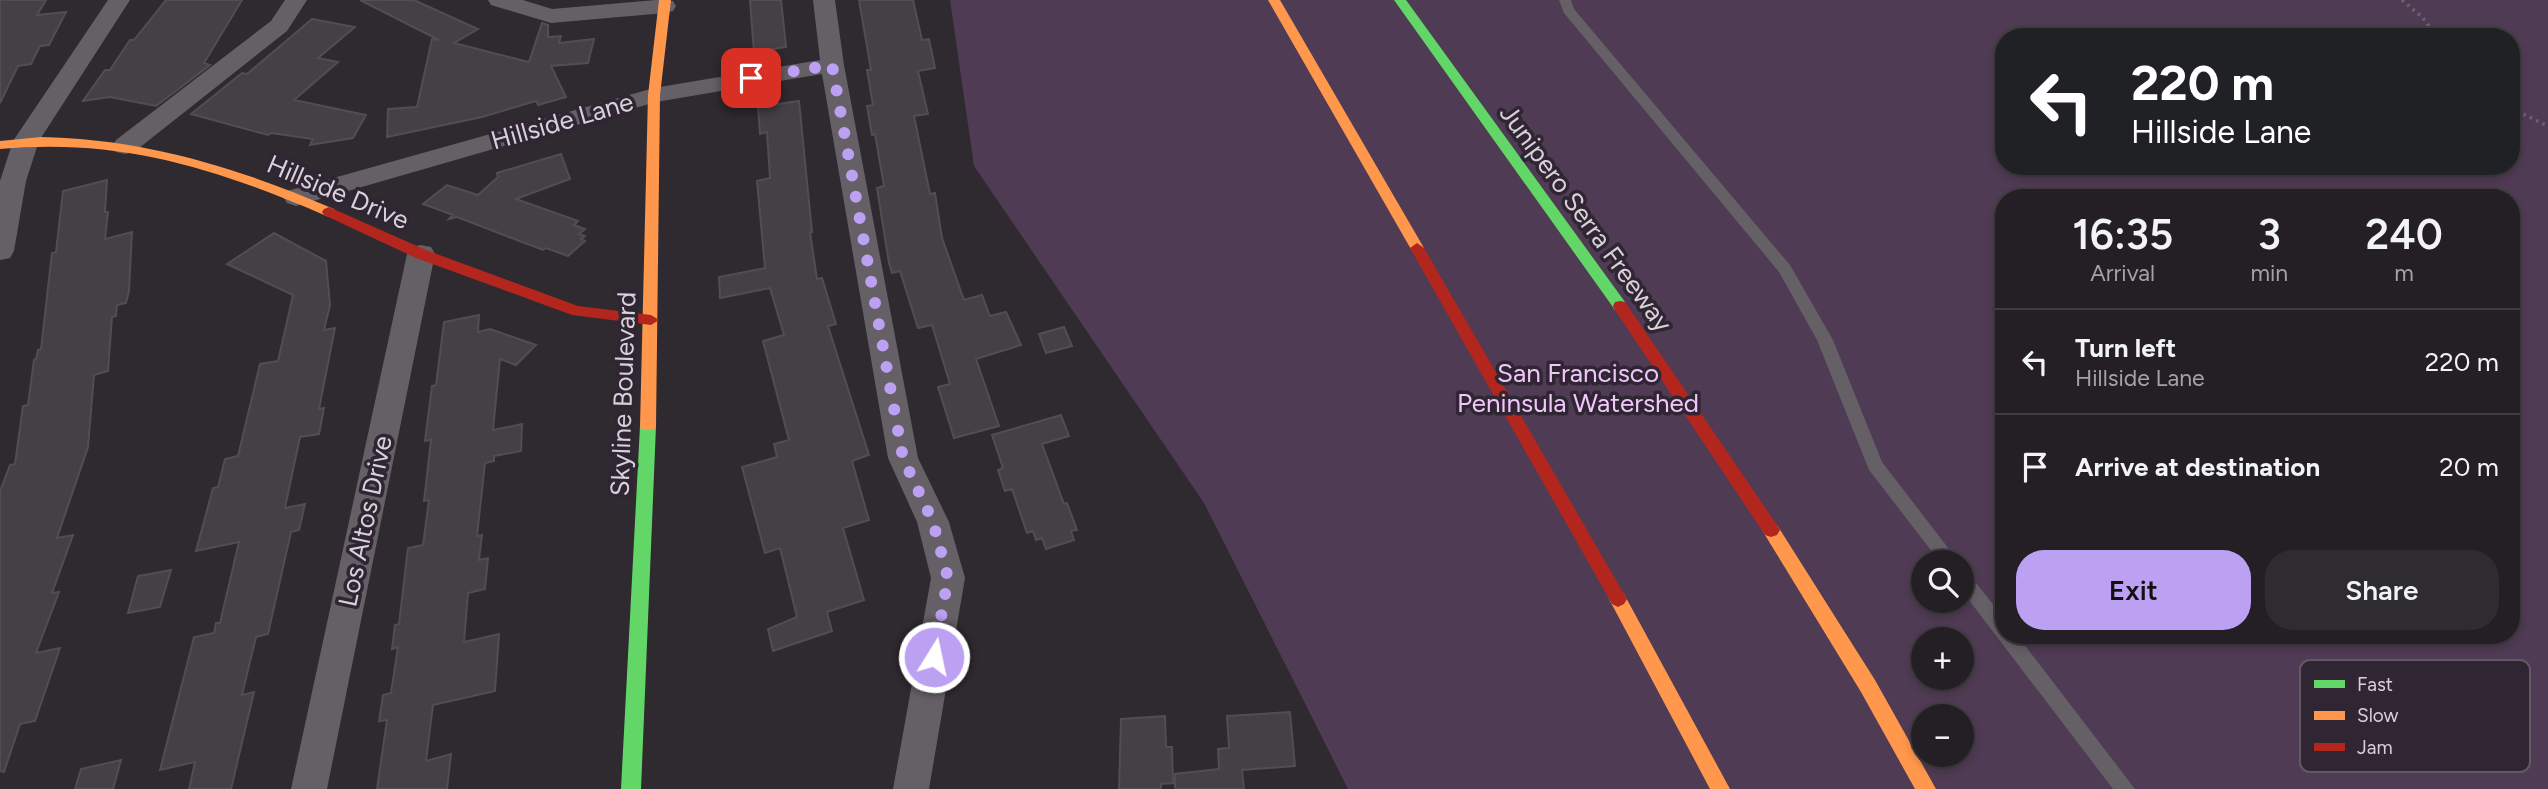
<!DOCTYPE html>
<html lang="en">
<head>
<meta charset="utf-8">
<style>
  body { margin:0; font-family:Figtree,sans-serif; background:#2f2c31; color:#f1f3f6; height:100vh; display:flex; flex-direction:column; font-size:26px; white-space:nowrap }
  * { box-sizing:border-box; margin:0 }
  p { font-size:23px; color:#a3a2a6 }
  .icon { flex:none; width:38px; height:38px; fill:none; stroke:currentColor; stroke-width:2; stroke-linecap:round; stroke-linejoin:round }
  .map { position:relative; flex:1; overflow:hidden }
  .panel { position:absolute; left:1995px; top:189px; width:525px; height:455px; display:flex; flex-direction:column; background:#231f24; border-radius:28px; box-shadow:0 4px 10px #0003,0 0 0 2px #403d41 }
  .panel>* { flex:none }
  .hud { position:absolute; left:1995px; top:28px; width:525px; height:147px; border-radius:28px; box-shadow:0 4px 10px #0003,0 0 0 2px #403d41; background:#202124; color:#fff; overflow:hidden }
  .fabs { position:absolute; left:1911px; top:550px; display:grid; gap:14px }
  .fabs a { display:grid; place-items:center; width:63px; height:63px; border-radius:50%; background:#231f24; box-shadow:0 4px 10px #0003,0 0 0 2px #403d41; font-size:35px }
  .pin { position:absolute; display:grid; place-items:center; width:60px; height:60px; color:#fff; margin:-30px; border-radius:14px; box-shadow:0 4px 10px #0006 }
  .me { position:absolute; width:77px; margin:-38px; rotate:10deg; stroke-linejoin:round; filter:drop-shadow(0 0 5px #0008) }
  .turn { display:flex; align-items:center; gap:24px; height:147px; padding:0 21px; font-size:32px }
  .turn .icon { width:91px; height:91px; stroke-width:2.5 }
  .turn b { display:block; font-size:49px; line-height:60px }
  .eta { display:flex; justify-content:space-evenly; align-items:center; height:119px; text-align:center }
  .eta b { font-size:42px; font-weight:600; line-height:49px }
  .primary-button { display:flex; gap:14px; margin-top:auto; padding:14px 21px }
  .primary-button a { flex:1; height:80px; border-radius:28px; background:#bca0f2; color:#111; font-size:28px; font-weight:600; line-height:80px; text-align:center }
  .primary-button a+a { background:#2f2c31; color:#f1f3f6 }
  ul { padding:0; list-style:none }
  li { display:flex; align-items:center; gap:21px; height:105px; padding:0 21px; border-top:2px solid #403d41 }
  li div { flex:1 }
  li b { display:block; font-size:26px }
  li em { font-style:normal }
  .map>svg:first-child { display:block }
  .green { fill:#4f3b53; fill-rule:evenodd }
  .building { fill:#454046; stroke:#524d53; stroke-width:2 }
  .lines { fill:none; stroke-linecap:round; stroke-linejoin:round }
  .path { stroke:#6a656b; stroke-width:3.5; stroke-dasharray:2.5 4.5; stroke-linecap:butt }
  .lane { fill:#655f66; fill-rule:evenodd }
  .street { fill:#655f66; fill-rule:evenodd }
  .fast { fill:#63d668; fill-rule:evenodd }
  .slow { fill:#ff974d; fill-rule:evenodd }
  .jam { fill:#b3261e; fill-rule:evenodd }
  .route { stroke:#bca0f2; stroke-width:12; stroke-dasharray:0 21.6 }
  .labels { text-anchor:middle; stroke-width:7; stroke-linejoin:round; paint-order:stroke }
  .street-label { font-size:26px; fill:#d8d1d9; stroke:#302633 }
  .park-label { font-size:26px; fill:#f1c6fb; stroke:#302633 }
  .key { fill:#302633; stroke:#625965; stroke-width:2 }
  .key-label { font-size:19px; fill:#d8d1d9 }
</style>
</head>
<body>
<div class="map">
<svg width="2548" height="789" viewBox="0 0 2548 789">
  <rect width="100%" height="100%" fill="#2f2930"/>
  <!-- green -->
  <path class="green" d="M 950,0 L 2548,0 L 2548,789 L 1348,789 L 1204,503 L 974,166 ZM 2004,37 L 2511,37 L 2511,166 L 2004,166 ZM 2004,198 L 2511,198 L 2511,635 L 2004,635 ZM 1923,562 L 1962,562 L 1962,600 L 1923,600 ZM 1923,639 L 1962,639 L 1962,677 L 1923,677 ZM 1923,716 L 1962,716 L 1962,754 L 1923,754 Z"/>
  <!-- building -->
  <path class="building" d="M 0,0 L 46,0 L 37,15 L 66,12 L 49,45 L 40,46 L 31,64 L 18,66 L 0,103 Z
    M 166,0 L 242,0 L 204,63 L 210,65 L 156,106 L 110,97 L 83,101 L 105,70 L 110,70 L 130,40 L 134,40 Z
    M 360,0 L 414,0 L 478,29 L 454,43 L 529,62 L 542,23 L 548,25 L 548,37 L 561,36 L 559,43 L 594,39 L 588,63 L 551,66 L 566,97 L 538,105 L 536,101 L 482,117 L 387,137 L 388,109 L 417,107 L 432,39 L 439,40 Z
    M 750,0 L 781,0 L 786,47 L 754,52 Z
    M 859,0 L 913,0 L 922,40 L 929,39 L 935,68 L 918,71 L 928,114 L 914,116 L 930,194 L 935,193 L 942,238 L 964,300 L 982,295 L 990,316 L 1006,312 L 1021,345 L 976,359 L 999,426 L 954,438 L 938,387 L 950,384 L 932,325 L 918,328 L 900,271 L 892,273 L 889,263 L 877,188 L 884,186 L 875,134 L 872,135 L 867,106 L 873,105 L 867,70 L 871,70 Z
    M 312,19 L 355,27 L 318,58 L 338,62 L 294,100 L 366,115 L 353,138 L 310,145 L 313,139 L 271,133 L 268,135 L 191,114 L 242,73 L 247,74 Z
    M 799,101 L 812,232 L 810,232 L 817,279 L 822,278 L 836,324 L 828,326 L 869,455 L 852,461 L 869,520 L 843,528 L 864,600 L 827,612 L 832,631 L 773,651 L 768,629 L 797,617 L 780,548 L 765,553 L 742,467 L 777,457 L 774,444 L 789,440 L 763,341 L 784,335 L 770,288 L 720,298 L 719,277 L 765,268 L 757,181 L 770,178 L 767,132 L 760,134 L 758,107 Z
    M 561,154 L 570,179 L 516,199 L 578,221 L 574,225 L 585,229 L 579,234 L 585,236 L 581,239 L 585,241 L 568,256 L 546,248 L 543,250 L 457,217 L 449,219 L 453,215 L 423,204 L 447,185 L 478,195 L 498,177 L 497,173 Z
    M 107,180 L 105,212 L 108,212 L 105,239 L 132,232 L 129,291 L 126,303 L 117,305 L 116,316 L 112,317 L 108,371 L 94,375 L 88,447 L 57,538 L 73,535 L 52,593 L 59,592 L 36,653 L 60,648 L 35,721 L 20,724 L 4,772 L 0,771 L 0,491 L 10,465 L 15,464 L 23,406 L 28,405 L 34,360 L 36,359 L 38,350 L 41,349 L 52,253 L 56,252 L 63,191 Z
    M 274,233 L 326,261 L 330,305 L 324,330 L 335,328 L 319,409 L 324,408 L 319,434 L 300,437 L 285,508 L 305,504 L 299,530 L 291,532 L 268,634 L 256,637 L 242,695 L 254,692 L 231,789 L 189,789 L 195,762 L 160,770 L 194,637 L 214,633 L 216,623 L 220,623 L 239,542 L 196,551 L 213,488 L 218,487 L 225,459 L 238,456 L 260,364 L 278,361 L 293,295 L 227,264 Z
    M 479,315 L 478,332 L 490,329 L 536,345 L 516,365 L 500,359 L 493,430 L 522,424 L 521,451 L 494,456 L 494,461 L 485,463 L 477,536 L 482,535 L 479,560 L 488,558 L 485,589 L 468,593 L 464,642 L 499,634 L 495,691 L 433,705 L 426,761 L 451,754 L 447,789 L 377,789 L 387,720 L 379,721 L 383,695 L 391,693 L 398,647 L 392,649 L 395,625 L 399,624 L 408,548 L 423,545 L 429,500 L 424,501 L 431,440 L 425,441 L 432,386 L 436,385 L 444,322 Z
    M 1064,327 L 1072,346 L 1046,353 L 1039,334 Z
    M 1061,415 L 1069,436 L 1042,444 L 1064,504 L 1067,503 L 1077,530 L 1071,531 L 1074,540 L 1046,549 L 1042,538 L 1036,540 L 1033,531 L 1027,533 L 1012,489 L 1005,491 L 998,470 L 1003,468 L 992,435 Z
    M 171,570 L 160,607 L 128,613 L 138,576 Z
    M 1290,712 L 1295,766 L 1242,770 L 1244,789 L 1175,789 L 1175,774 L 1219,769 L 1218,749 L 1229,748 L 1227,716 Z
    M 1165,716 L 1166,747 L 1172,747 L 1173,783 L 1161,784 L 1161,789 L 1119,789 L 1121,719 Z
    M 121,760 L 113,789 L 75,789 L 81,769 Z"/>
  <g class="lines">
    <!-- path -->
    <path class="path" d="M 2402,0 L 2423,18 L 2437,37
      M 2511,108 L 2548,126"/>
    <!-- lane -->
    <path class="lane" d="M 1559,0 L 1571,0 L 1574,9 L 1790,265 L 1833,340 L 1882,462 L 1959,562 L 1940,562 L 1869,470 L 1817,340 L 1779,272 L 1564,13 Z
      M 1962,571 L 1968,573 L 2004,618 L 2004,635 L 2017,635 L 2135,789 L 2113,789 L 1962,591 Z"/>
    <!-- street -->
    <path class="street" d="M 108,0 L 130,0 L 39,141 L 26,181 L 14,251 L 10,258 L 0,260 L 0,181 L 13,141 Z
      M 285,0 L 307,0 L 287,31 L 134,152 L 125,154 L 116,152 L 112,146 L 116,140 L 271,21 Z
      M 488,0 L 523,0 L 552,9 L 656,0 L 673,1 L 676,6 L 673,11 L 665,13 L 551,23 L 491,5 Z
      M 813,0 L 835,0 L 844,65 L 918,458 L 949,522 L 965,578 L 929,789 L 893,789 L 931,578 L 917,522 L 888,458 L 822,74 L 656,102 L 296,206 L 287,203 L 283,197 L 287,191 L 654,88 L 820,60 Z
      M 421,245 L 431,247 L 435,254 L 327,789 L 291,789 L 407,254 L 411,247 Z"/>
    <!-- fast -->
    <path class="fast" d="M 1394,0 L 1406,0 L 1625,302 L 1627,306 L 1625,310 L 1615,310 Z
      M 648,420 L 654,422 L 656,426 L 641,789 L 621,789 L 640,426 L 642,422 Z"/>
    <!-- slow -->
    <path class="slow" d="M 659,0 L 671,0 L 660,95 L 656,426 L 654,430 L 642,430 L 640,426 L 648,95 Z
      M 1268,0 L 1280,0 L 1424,248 L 1422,251 L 1412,251 Z
      M 41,137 C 145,139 239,168 334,209 L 336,212 L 329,217 L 324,215 C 215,168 120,138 0,149 L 0,141 Z
      M 1771,523 L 1777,525 L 1875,680 L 1936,789 L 1915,789 L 1861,692 L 1765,535 L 1762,530 L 1765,525 Z
      M 1618,591 L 1624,594 L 1730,789 L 1710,789 L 1609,599 L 1612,594 Z"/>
    <!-- jam -->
    <path class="jam" d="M 329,207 L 426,250 L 578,306 L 651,315 L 659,320 L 651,325 L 572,315 L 416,258 L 324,215 L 322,212 L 324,209 Z
      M 1417,243 L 1424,248 L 1624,594 L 1627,599 L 1624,604 L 1618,607 L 1612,604 L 1410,248 Z
      M 1620,301 L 1625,302 L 1777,525 L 1780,530 L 1777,535 L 1771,537 L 1765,535 L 1615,310 L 1613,306 L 1615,302 Z"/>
  </g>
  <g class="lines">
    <!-- route -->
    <path class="route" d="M 751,78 L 832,65 L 903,458 L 933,522 L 948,578 L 934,657"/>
  </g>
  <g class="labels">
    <!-- street labels -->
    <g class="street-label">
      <text transform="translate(562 121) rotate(-16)" y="9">Hillside Lane</text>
      <text transform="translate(338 192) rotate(23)" y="9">Hillside Drive</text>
      <text transform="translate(1586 218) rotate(54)" y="9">Junipero Serra Freeway</text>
      <text transform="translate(623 394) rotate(-88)" y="9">Skyline Boulevard</text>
      <text transform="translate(365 521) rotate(-78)" y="9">Los Altos Drive</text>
    </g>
    <!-- park labels -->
    <g class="park-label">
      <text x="1578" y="382">San Francisco<tspan x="1578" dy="30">Peninsula Watershed</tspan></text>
    </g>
  </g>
  <!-- legend -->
  <rect x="2300" y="660" width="230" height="112" rx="10" class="key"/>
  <rect x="2314" y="680" width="31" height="8" fill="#63d668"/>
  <rect x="2314" y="711" width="31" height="9" fill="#ff974d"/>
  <rect x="2314" y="743" width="31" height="8" fill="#b3261e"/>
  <g class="key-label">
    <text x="2357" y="691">Fast</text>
    <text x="2357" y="722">Slow</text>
    <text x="2357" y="754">Jam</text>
  </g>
</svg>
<div class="fabs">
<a><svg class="icon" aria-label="search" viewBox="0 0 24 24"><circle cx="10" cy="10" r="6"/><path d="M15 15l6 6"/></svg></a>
<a>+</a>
<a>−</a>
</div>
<div class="pin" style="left:751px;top:78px;background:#d93025"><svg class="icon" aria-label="arrive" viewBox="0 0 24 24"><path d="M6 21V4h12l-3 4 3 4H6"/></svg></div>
<svg class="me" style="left:934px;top:657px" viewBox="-20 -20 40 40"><circle r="17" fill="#bca0f2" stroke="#fff" stroke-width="3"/><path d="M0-11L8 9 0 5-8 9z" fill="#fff"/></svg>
<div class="hud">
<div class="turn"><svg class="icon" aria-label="left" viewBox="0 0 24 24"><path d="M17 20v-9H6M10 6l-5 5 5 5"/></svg><div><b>220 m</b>Hillside Lane</div></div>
</div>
<section class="panel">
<div class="eta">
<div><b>16:35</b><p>Arrival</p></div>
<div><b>3</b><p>min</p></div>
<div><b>240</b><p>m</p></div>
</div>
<ul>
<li><svg class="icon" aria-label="left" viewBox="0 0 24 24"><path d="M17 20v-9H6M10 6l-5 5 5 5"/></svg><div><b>Turn left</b><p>Hillside Lane</p></div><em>220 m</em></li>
<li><svg class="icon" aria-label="arrive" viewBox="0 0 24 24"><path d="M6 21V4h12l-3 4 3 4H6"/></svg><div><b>Arrive at destination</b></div><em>20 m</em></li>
</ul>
<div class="primary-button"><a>Exit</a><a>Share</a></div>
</section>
</div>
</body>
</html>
